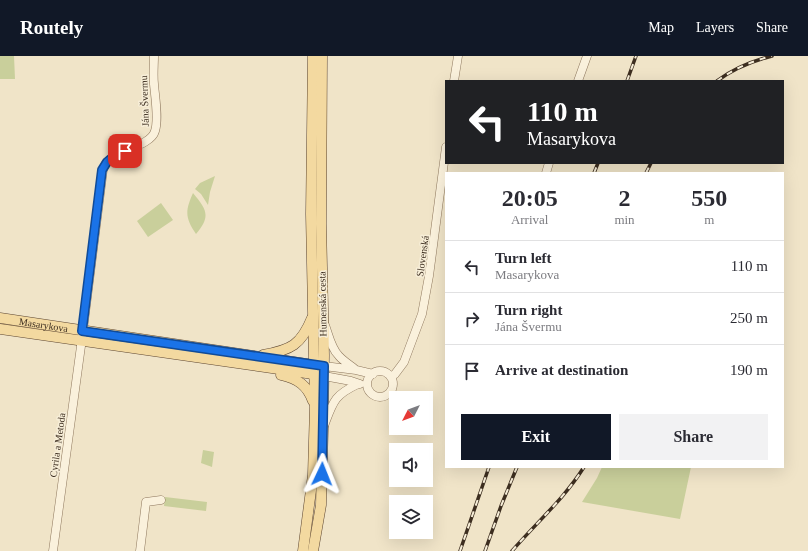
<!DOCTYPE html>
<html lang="en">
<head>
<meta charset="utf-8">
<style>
  body { margin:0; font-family:Georgia,serif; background:#f2f2f3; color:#2b2b33; height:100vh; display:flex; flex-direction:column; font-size:15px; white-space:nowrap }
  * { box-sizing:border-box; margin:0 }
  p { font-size:13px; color:#7c7c81 }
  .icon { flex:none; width:22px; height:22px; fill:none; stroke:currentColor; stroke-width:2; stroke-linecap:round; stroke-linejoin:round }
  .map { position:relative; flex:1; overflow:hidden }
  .details { position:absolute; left:445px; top:116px; width:339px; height:296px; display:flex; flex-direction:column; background:#fff; border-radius:0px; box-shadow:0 4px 16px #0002 }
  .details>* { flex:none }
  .banner { position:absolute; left:445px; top:24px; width:339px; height:84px; border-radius:0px; box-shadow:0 4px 16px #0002; background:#202124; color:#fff; overflow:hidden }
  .needle { width:26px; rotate:228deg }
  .fabs { position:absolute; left:389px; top:335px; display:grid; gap:8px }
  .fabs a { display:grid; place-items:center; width:44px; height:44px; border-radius:0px; background:#fff; box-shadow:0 4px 16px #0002; font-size:20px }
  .pin { position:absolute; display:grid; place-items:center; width:34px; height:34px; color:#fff; margin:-17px; border-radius:8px; box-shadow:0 2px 6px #0006 }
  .me { position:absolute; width:44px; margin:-22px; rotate:2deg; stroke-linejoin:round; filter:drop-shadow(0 0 3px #0008) }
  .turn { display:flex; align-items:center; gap:14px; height:84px; padding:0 16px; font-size:18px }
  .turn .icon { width:52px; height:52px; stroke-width:2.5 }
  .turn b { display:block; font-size:28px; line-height:34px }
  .eta { display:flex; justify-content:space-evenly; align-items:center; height:68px; text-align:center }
  .eta b { font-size:24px; font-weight:700; line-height:28px }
  .action { display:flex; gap:8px; margin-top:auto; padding:8px 16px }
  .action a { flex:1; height:46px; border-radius:0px; background:#111827; color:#fff; font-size:16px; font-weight:700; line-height:46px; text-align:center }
  .action a+a { background:#f2f2f3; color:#2b2b33 }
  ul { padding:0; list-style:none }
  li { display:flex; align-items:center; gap:12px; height:52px; padding:0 16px; border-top:1px solid #e1e1e2 }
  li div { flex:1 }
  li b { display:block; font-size:15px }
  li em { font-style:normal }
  header { display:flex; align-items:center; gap:24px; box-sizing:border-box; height:56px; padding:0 20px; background:#111827; color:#fff }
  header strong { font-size:19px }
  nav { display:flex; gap:22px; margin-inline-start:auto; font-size:14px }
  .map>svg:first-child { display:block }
  .green { fill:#c9cf9b }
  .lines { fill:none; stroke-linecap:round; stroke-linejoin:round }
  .minor-casing { stroke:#8d765c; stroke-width:9 }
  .major-casing { stroke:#5b4430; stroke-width:11 }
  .minor { stroke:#faf1dc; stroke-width:8 }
  .major { stroke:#f3d9a0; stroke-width:10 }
  .rail-casing { stroke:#3d2e20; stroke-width:3.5 }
  .rail { stroke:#f7eed8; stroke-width:2; stroke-dasharray:6; stroke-linecap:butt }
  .route-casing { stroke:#114b97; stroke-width:10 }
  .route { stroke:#1a73e8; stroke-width:7 }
  .labels { text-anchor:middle; stroke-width:3; stroke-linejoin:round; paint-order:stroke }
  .street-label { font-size:10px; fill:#3d2e20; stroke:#f7eed8 }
</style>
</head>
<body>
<header>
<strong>Routely</strong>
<nav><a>Map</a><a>Layers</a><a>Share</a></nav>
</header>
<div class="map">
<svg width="808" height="495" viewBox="0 0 808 495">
  <rect width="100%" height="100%" fill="#f0e4c8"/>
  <!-- green -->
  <path class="green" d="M 0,0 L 14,0 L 15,23 L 0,23 Z
    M 215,120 L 210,136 L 208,149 L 201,138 L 195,133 L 200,127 Z
    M 193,137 C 207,154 211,160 196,178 C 185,162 185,155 193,137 Z
    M 161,147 L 173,164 L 148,181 L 137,165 Z
    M 203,394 L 214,396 L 212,411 L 201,407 Z
    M 602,411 L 691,411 L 680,463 L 582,446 L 597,422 Z
    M 165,441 L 207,446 L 206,455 L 164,450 Z"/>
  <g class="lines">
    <!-- minor casing -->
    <g class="minor-casing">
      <path id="minor" d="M 454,25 L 458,0
        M 578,25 L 587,0
        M 546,117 L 549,107
        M 325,269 C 329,280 331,292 339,300 C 344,306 351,309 356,314
        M 324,310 L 356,314 L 373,318
        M367 328a13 13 0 1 1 26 0a13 13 0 1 1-26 0Z
        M 324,320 L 351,325 L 360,328
        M 391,321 L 395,318 L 404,306 L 422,258 L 429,220 L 446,91
        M 324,370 C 333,346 334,339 358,328
        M 53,495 L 81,290 L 103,114 C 104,112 105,108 107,106 C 117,94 151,90 155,75 C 159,63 155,41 154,28 C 153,19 154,9 154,0
        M 140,495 L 146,446 L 161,444"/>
    </g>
    <!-- major casing -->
    <g class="major-casing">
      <g id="major">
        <path id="s1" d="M 0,262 L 320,310"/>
        <path d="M 0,273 L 320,319"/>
        <path d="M 263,299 C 291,294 301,289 312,262"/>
        <path d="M 281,319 C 298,323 307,329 313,345"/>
        <path d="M 303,495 L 313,419 L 315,351 L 311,158 L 313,0"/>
        <path d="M 313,495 L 321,449 L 323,372 L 324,299 L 321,168 L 322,0"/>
      </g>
    </g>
    <!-- minor -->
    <use href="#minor" class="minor"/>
    <!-- major -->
    <use href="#major" class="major"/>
    <!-- rail casing -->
    <g class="rail-casing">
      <path id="rail" d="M 627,25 L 636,0
        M 717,25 C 733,13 752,5 772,0
        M 594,117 L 598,107
        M 646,117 L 651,107
        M 460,495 L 489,411
        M 485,495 L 501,450 L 517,411
        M 512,495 C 536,467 564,443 584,411"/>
    </g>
    <!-- rail -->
    <use href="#rail" class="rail"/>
  </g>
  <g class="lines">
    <!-- route casing -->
    <g class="route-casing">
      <path id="route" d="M 125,95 L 113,101 L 107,106 L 102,114 L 82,275 L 324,310 L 322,418"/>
    </g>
    <!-- route -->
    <use href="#route" class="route"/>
  </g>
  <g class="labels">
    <!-- street labels -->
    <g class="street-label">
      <text transform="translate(144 45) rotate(-92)" y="4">Jána Švermu</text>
      <text transform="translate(422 200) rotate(-82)" y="4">Slovenská</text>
      <text transform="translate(322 248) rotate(-91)" y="4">Humenská cesta</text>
      <text dy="4" stroke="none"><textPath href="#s1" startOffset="44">Masarykova</textPath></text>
      <text transform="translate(57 389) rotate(-82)" y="4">Cyrila a Metoda</text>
    </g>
  </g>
</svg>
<div class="fabs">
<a><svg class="needle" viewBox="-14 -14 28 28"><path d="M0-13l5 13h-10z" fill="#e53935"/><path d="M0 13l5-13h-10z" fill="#7c7c81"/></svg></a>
<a><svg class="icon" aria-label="sound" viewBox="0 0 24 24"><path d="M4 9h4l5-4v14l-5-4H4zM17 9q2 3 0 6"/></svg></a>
<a><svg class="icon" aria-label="layers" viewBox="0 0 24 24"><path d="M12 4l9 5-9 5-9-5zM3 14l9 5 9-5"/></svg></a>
</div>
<div class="pin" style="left:125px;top:95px;background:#d93025"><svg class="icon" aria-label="arrive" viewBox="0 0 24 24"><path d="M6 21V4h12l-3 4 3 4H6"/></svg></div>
<svg class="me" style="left:322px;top:418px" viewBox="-20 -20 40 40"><path d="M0-17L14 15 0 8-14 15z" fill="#1a73e8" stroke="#fff" stroke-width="4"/></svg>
<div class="banner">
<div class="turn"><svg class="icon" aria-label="left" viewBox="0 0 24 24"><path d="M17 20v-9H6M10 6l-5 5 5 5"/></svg><div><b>110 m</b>Masarykova</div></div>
</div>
<section class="details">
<div class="eta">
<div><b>20:05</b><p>Arrival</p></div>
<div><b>2</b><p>min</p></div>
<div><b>550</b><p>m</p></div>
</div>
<ul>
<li><svg class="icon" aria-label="left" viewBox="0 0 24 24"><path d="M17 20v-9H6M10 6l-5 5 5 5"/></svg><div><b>Turn left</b><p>Masarykova</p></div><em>110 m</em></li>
<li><svg class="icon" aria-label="right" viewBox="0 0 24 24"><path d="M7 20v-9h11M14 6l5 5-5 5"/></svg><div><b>Turn right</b><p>Jána Švermu</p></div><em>250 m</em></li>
<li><svg class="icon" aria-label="arrive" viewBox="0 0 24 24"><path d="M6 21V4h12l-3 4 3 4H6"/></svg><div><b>Arrive at destination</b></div><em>190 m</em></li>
</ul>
<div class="action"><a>Exit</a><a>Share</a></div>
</section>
</div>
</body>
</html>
